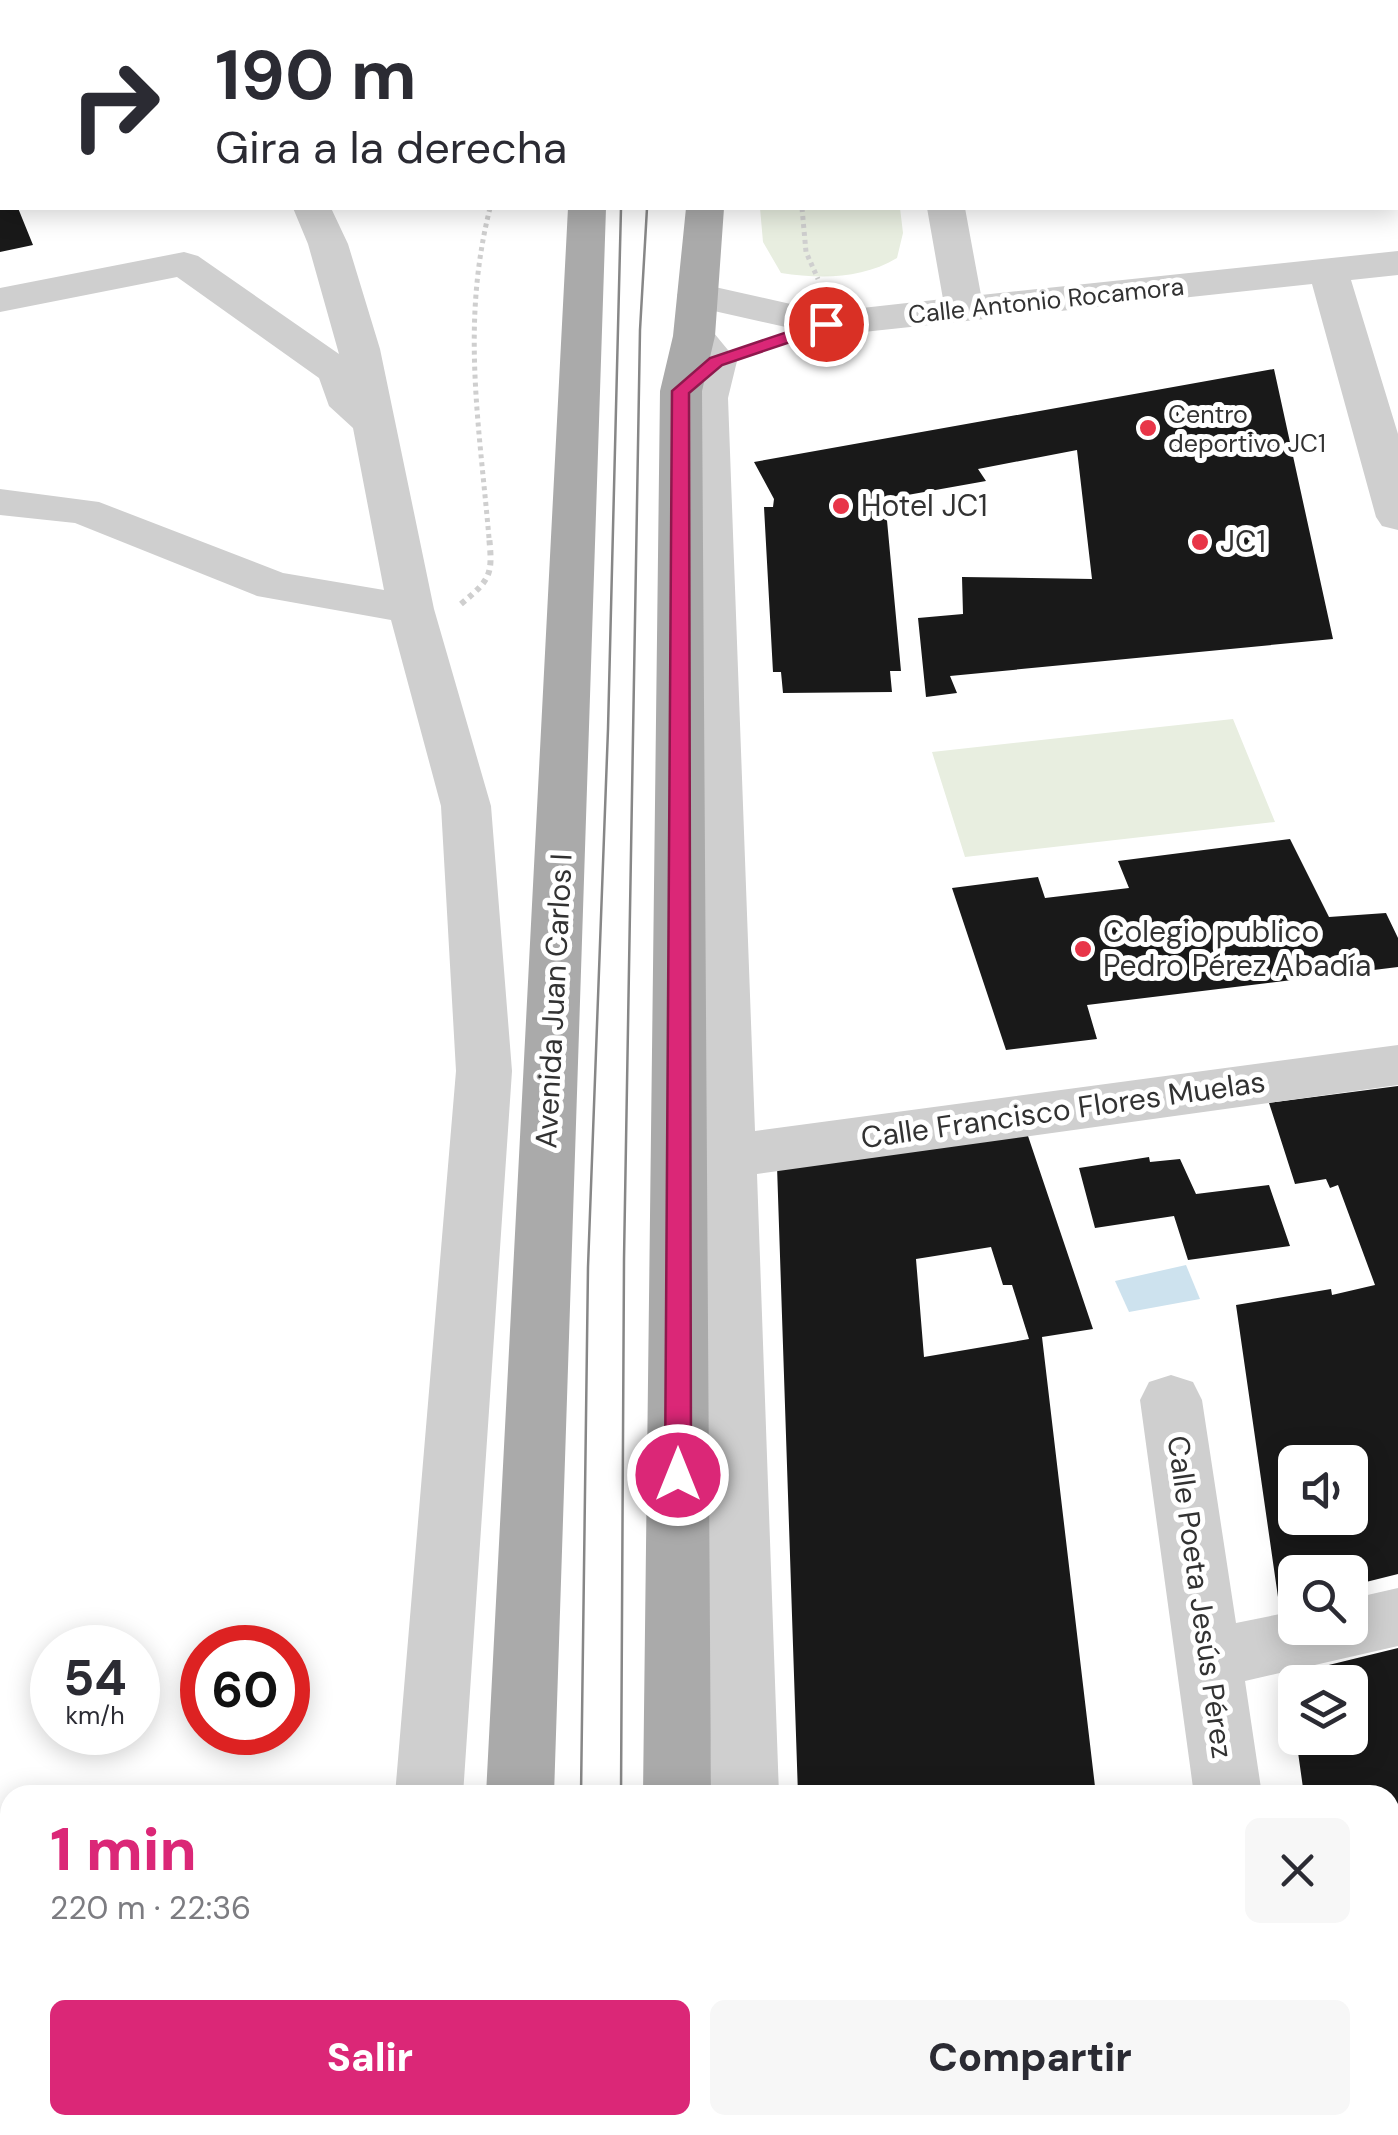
<!DOCTYPE html>
<html lang="es">
<head>
<meta charset="utf-8">
<style>
  body { margin:0; font-family:"DM Sans",sans-serif; background:#f7f7f7; color:#2b2b33; height:100vh; display:flex; flex-direction:column; font-size:38px; white-space:nowrap }
  * { box-sizing:border-box; margin:0 }
  p { font-size:32px; color:#7c7c81 }
  .icon { flex:none; width:55px; height:55px; fill:none; stroke:currentColor; stroke-width:2; stroke-linecap:round; stroke-linejoin:round }
  .map { position:relative; flex:1; overflow:hidden }
  .sheet { position:absolute; left:0px; top:1785px; width:1400px; height:350px; display:flex; flex-direction:column; background:#fff; border-radius:30px 30px 0 0; box-shadow:0 5px 25px #0003 }
  .sheet>* { flex:none }
  .guide { position:absolute; left:0px; top:0px; width:1400px; height:210px; box-shadow:0 5px 25px #0003; background:#fff; color:#2b2b33; overflow:hidden }
  .controls { position:absolute; left:1278px; top:1445px; display:grid; gap:20px }
  .controls a { display:grid; place-items:center; width:90px; height:90px; border-radius:15px; background:#fff; box-shadow:0 5px 25px #0003; font-size:50px }
  .speed { position:absolute; left:30px; top:1625px; display:flex; gap:20px; font-size:50px; font-weight:700; text-align:center }
  .speed>* { display:grid; place-content:center; width:130px; height:130px; border-radius:50%; background:#fff; box-shadow:0 5px 25px #0003; line-height:1 }
  .speed small { font-size:25px; font-weight:400 }
  .speed .limit { border:15px solid #d22; background:#fff; color:#111 }
  .pin { position:absolute; display:grid; place-items:center; width:85px; height:85px; color:#fff; margin:-42px; border:5px solid #fff; border-radius:50%; box-shadow:0 2px 10px #0007 }
  .me { position:absolute; width:110px; margin:-55px; rotate:0deg; stroke-linejoin:round; filter:drop-shadow(0 0 8px #0008) }
  .turn { display:flex; align-items:center; gap:35px; height:210px; padding:0 50px; font-size:45px }
  .turn .icon { width:130px; height:130px; stroke-width:2.5 }
  .turn b { display:block; font-size:70px; line-height:85px }
  .round { display:grid; place-items:center; flex:none; width:105px; height:105px; border-radius:15px; background:#f7f7f7 }
  .overview { display:flex; align-items:center; justify-content:space-between; height:170px; padding:0 50px }
  h1 { font-size:60px; font-weight:800; line-height:75px; color:#db2777 }
  .button { display:flex; gap:20px; margin-top:auto; padding:20px 50px }
  .button a { flex:1; height:115px; border-radius:15px; background:#db2777; color:#fff; font-size:40px; font-weight:800; line-height:115px; text-align:center }
  .button a+a { background:#f7f7f7; color:#2b2b33 }
  .map>svg:first-child { display:block }
  .green { fill:#e8eee0 }
  .water { fill:#cde2ee }
  .building { fill:#191919; fill-rule:evenodd }
  .lines { fill:none; stroke-linecap:round; stroke-linejoin:round }
  .path-far1 { stroke:#cfcfcf; stroke-width:5; stroke-dasharray:4 4; stroke-linecap:butt }
  .path { stroke:#cfcfcf; stroke-width:6; stroke-dasharray:5 5; stroke-linecap:butt }
  .minor { fill:#cfcfcf; fill-rule:evenodd }
  .major { fill:#aaa; fill-rule:evenodd }
  .tram { stroke:#878787; stroke-width:2.5 }
  .route { fill:#db2777; stroke:#8e194d; stroke-width:2.5 }
  .poi-dot { fill:#e83548; stroke:#fff; stroke-width:4 }
  .labels { text-anchor:middle; stroke-width:10; stroke-linejoin:round; paint-order:stroke }
  .far-street-label { font-size:25px; fill:#323232; stroke:#fff }
  .far-poi-label { font-size:25px; fill:#323232; stroke:#fff; text-anchor:start }
  .poi-label { font-size:30px; fill:#323232; stroke:#fff; text-anchor:start }
  .street-label { font-size:30px; fill:#323232; stroke:#fff }
</style>
</head>
<body>
<div class="map">
<svg width="1398" height="2135" viewBox="0 0 1398 2135">
  <rect width="100%" height="100%" fill="#fff"/>
  <!-- green -->
  <path class="green" d="M 760,208 L 900,208 L 903,233 L 897,258 C 862,279 821,279 781,273 L 763,242 Z
    M 1233,719 L 1275,822 L 965,857 L 932,752 Z"/>
  <!-- water -->
  <path class="water" d="M 1186,1265 L 1200,1299 L 1129,1312 L 1115,1281 Z"/>
  <!-- building -->
  <path class="building" d="M 0,208 L 18,208 L 33,245 L 0,252 Z
    M 1274,369 L 1333,639 L 950,676 L 957,693 L 926,697 L 918,618 L 963,614 L 962,577 L 1092,579 L 1077,450 L 978,469 L 986,481 L 885,499 L 901,671 L 890,671 L 892,692 L 783,693 L 781,672 L 773,672 L 764,507 L 773,507 L 774,499 L 754,462 Z
    M 1290,839 L 1329,917 L 1386,913 L 1398,938 L 1398,967 L 1087,1005 L 1097,1039 L 1006,1050 L 952,888 L 1038,877 L 1045,898 L 1129,888 L 1118,861 Z
    M 1398,1086 L 1398,1574 L 1350,1586 L 1350,1572 L 1295,1572 L 1295,1600 L 1279,1604 L 1236,1305 L 1331,1289 L 1332,1295 L 1375,1285 L 1338,1185 L 1330,1188 L 1326,1179 L 1295,1184 L 1269,1103 ZM 1295,1462 L 1350,1462 L 1350,1518 L 1295,1518 Z
    M 1027,1133 L 1093,1329 L 1042,1337 L 1096,1795 L 798,1795 L 777,1166 ZM 991,1247 L 1003,1285 L 1012,1285 L 1029,1339 L 924,1357 L 916,1259 Z
    M 1149,1157 L 1150,1162 L 1180,1159 L 1196,1194 L 1269,1185 L 1290,1246 L 1188,1260 L 1174,1216 L 1095,1228 L 1079,1168 Z
    M 1398,1648 L 1398,2135 L 1349,2135 L 1348,2125 L 1390,2125 L 1390,1795 L 1304,1795 L 1296,1738 L 1350,1738 L 1350,1682 L 1295,1682 L 1293,1712 L 1288,1675 Z
    M 924,2125 L 1101,2125 L 1102,2135 L 924,2135 Z"/>
  <g class="lines">
    <!-- path-far1 -->
    <path class="path-far1" d="M 802,208 L 806,252 L 818,279
      M 489,538 C 479,422 461,323 490,208"/>
    <!-- path -->
    <path class="path" d="M 461,604 C 491,579 493,575 489,536"/>
    <!-- minor -->
    <path class="minor" d="M 78,0 L 114,0 L 115,2 L 79,2 Z
      M 894,0 L 928,0 L 929,2 L 895,2 Z
      M 293,208 L 331,208 L 348,244 L 380,349 L 434,609 L 491,806 L 512,1071 L 463,1795 L 395,1795 L 456,1071 L 441,806 L 391,620 L 257,596 L 75,523 L 0,515 L 0,489 L 99,502 L 283,573 L 384,590 L 353,428 L 329,406 L 319,378 L 177,277 L 0,312 L 0,288 L 184,252 L 198,256 L 339,354 L 308,244 Z
      M 927,208 L 965,208 L 981,295 L 1398,251 L 1398,275 L 1351,280 L 1398,434 L 1398,530 L 1382,526 L 1376,517 L 1312,284 L 826,336 L 683,304 L 677,295 L 683,286 L 697,283 L 826,312 L 943,299 Z
      M 694,324 L 709,327 L 737,361 L 728,398 L 755,1131 L 1398,1045 L 1398,1085 L 757,1174 L 779,1795 L 711,1795 L 686,398 L 695,362 L 673,336 L 679,327 Z
      M 1171,1375 L 1193,1382 L 1202,1400 L 1236,1623 L 1295,1611 L 1295,1628 L 1350,1628 L 1350,1599 L 1398,1588 L 1398,1646 L 1245,1681 L 1262,1795 L 1194,1795 L 1140,1400 L 1149,1382 Z
      M 339,2125 L 415,2125 L 411,2135 L 335,2135 Z
      M 715,2125 L 791,2125 L 792,2135 L 716,2135 Z
      M 1238,2125 L 1314,2125 L 1315,2135 L 1239,2135 Z"/>
    <!-- major -->
    <path class="major" d="M 578,0 L 612,0 L 612,2 L 578,2 Z
      M 688,0 L 722,0 L 722,2 L 688,2 Z
      M 568,208 L 606,208 L 554,1795 L 486,1795 Z
      M 686,208 L 724,208 L 715,336 L 702,391 L 711,1795 L 643,1795 L 660,391 L 673,336 Z
      M 472,2125 L 548,2125 L 547,2135 L 471,2135 Z
      M 639,2125 L 715,2125 L 715,2135 L 639,2135 Z"/>
    <!-- tram -->
    <path class="tram" d="M 581,1795 L 588,1267 L 608,729 L 621,208
      M 621,1795 L 624,1259 L 640,330 L 647,208
      M 570,2125 L 570,2135
      M 618,2125 L 618,2135"/>
  </g>
  <!-- route -->
  <path class="route" d="M 826,319 L 832,321 L 832,328 L 722,365 L 689,393 L 691,1475 L 687,1483 L 678,1486 L 669,1483 L 665,1475 L 672,391 L 710,358 Z"/>
  <!-- markers -->
  <g class="poi-dot">
    <circle cx="1148" cy="428" r="10"/>
    <circle cx="841" cy="506" r="10"/>
    <circle cx="1200" cy="542" r="10"/>
    <circle cx="1083" cy="949" r="10"/>
  </g>
  <g class="labels">
    <!-- far-street labels -->
    <g class="far-street-label">
      <text transform="translate(1046 300) rotate(-6)" y="9">Calle Antonio Rocamora</text>
    </g>
    <!-- far-poi labels -->
    <g class="far-poi-label">
      <text x="1168" y="423">Centro<tspan x="1168" dy="29">deportivo JC1</tspan></text>
    </g>
    <!-- poi labels -->
    <g class="poi-label">
      <text x="861" y="516">Hotel JC1</text>
      <text x="1220" y="552">JC1</text>
      <text x="1103" y="942">Colegio publico<tspan x="1103" dy="34">Pedro Pérez Abadía</tspan></text>
    </g>
    <!-- street labels -->
    <g class="street-label">
      <text transform="translate(554 1001) rotate(-87)" y="10">Avenida Juan Carlos I</text>
      <text transform="translate(1063 1110) rotate(-8)" y="10">Calle Francisco Flores Muelas</text>
      <text transform="translate(1200 1597) rotate(82)" y="10">Calle Poeta Jesús Pérez</text>
    </g>
  </g>
</svg>
<div class="controls">
<a><svg class="icon" aria-label="sound" viewBox="0 0 24 24"><path d="M4 9h4l5-4v14l-5-4H4zM17 9q2 3 0 6"/></svg></a>
<a><svg class="icon" aria-label="search" viewBox="0 0 24 24"><circle cx="10" cy="10" r="6"/><path d="M15 15l6 6"/></svg></a>
<a><svg class="icon" aria-label="layers" viewBox="0 0 24 24"><path d="M12 4l9 5-9 5-9-5zM3 14l9 5 9-5"/></svg></a>
</div>
<div class="speed"><div>54<small>km/h</small></div><div class="limit">60</div></div>
<div class="pin" style="left:826px;top:324px;background:#d93025"><svg class="icon" aria-label="arrive" viewBox="0 0 24 24"><path d="M6 21V4h12l-3 4 3 4H6"/></svg></div>
<svg class="me" style="left:678px;top:1475px" viewBox="-20 -20 40 40"><circle r="17" fill="#db2777" stroke="#fff" stroke-width="3"/><path d="M0-11L8 9 0 5-8 9z" fill="#fff"/></svg>
<div class="guide">
<div class="turn"><svg class="icon" aria-label="right" viewBox="0 0 24 24"><path d="M7 20v-9h11M14 6l5 5-5 5"/></svg><div><b>190 m</b>Gira a la derecha</div></div>
</div>
<section class="sheet">
<div class="overview"><div><h1>1 min</h1><p>220 m · 22:36</p></div><a class="round"><svg class="icon" aria-label="close" viewBox="0 0 24 24"><path d="M6 6l12 12M18 6L6 18"/></svg></a></div>
<div class="button"><a>Salir</a><a>Compartir</a></div>
</section>
</div>
</body>
</html>
